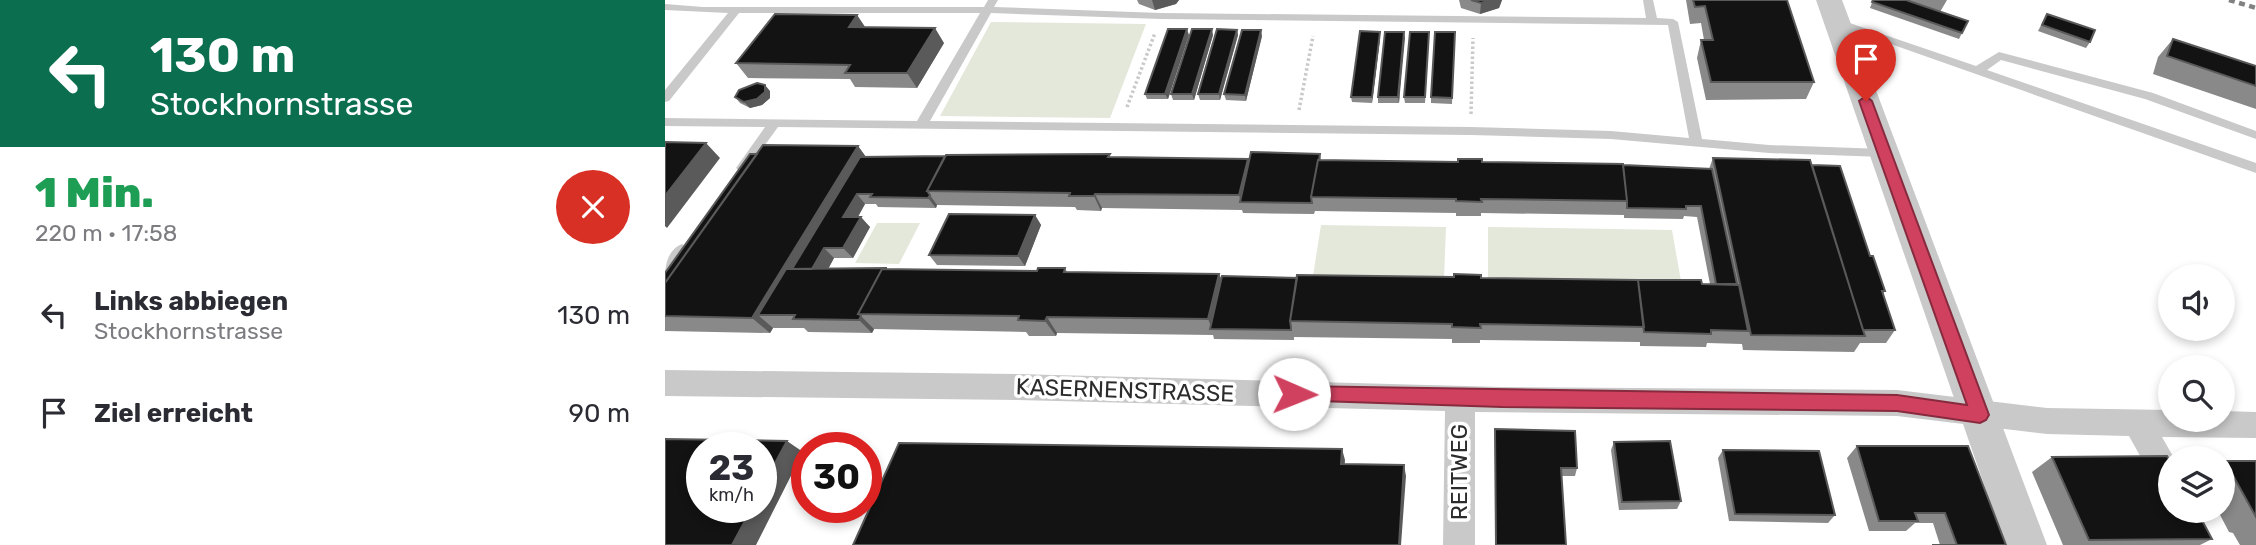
<!DOCTYPE html>
<html lang="de">
<head>
<meta charset="utf-8">
<style>
  body { margin:0; font-family:Rubik,sans-serif; background:#f7f7f7; color:#2b2b33; height:100vh; display:flex; flex-direction:column; font-size:26px; white-space:nowrap }
  * { box-sizing:border-box; margin:0 }
  p { font-size:23px; color:#7c7c81 }
  .icon { flex:none; width:38px; height:38px; fill:none; stroke:currentColor; stroke-width:2; stroke-linecap:round; stroke-linejoin:round }
  .map { position:relative; flex:1; overflow:hidden }
  .details { display:flex; flex-direction:column; background:#fff; width:665px }
  .details>* { flex:none }
  .guide { background:#0b6e4f; color:#fff; overflow:hidden }
  .tools { position:absolute; left:1493px; top:264px; display:grid; gap:14px }
  .tools a { display:grid; place-items:center; width:77px; height:77px; border-radius:50%; background:#fff; box-shadow:0 4px 10px #0003; font-size:35px }
  .speed { position:absolute; left:21px; top:432px; display:flex; gap:14px; font-size:35px; font-weight:700; text-align:center }
  .speed>* { display:grid; place-content:center; width:91px; height:91px; border-radius:50%; background:#fff; box-shadow:0 4px 10px #0003; line-height:1 }
  .speed small { font-size:18px; font-weight:400 }
  .speed .limit { border:10px solid #d22; background:#fff; color:#111 }
  .pin { position:absolute; display:grid; place-items:center; width:60px; height:60px; color:#fff; margin:-72px -30px; border-radius:50% 50% 50% 0; rotate:-45deg; box-shadow:0 0 7px #0007 }
  .pin .icon { rotate:45deg }
  .me { position:absolute; width:77px; margin:-38px; rotate:91deg; stroke-linejoin:round; filter:drop-shadow(0 0 5px #0008) }
  .turn { display:flex; align-items:center; gap:24px; height:147px; padding:0 35px; font-size:32px }
  .turn .icon { width:91px; height:91px; stroke-width:2.5 }
  .turn b { display:block; font-size:49px; line-height:60px }
  .round { display:grid; place-items:center; flex:none; width:74px; height:74px; border-radius:37px; background:#f7f7f7 }
  .headline { display:flex; align-items:center; justify-content:space-between; height:119px; padding:0 35px }
  h1 { font-size:42px; font-weight:800; line-height:52px; color:#1e9e55 }
  ul { padding:0; list-style:none }
  li { display:flex; align-items:center; gap:21px; height:98px; padding:0 35px }
  li div { flex:1 }
  li b { display:block; font-size:26px }
  li em { font-style:normal }
  main { display:flex; flex:1; min-height:0 }
  .map>svg:first-child { display:block }
  .green { fill:#e4e8db }
  .lines { fill:none; stroke-linecap:round; stroke-linejoin:round }
  .path { stroke:#c9c9c9; stroke-width:3.5; stroke-dasharray:2.5 2.5; stroke-linecap:butt }
  .service { fill:#c9c9c9; fill-rule:evenodd }
  .minor { fill:#c9c9c9; fill-rule:evenodd }
  .tertiary { fill:#c9c9c9; fill-rule:evenodd }
  .rail { stroke:#818181; stroke-width:4.5; stroke-dasharray:6 4.5; stroke-linecap:butt }
  .wall { fill:#898989; fill-rule:evenodd }
  .shaded-wall { fill:#5a5a5a }
  .building { fill:#131313; stroke:#5a5a5a; stroke-width:2 }
  .route { fill:#d0415f; stroke:#872a3e; stroke-width:2 }
  .labels { text-anchor:middle; stroke-width:7; stroke-linejoin:round; paint-order:stroke }
  .street-label { font-size:23px; fill:#2c2c2c; stroke:#fff }
</style>
</head>
<body>
<main>
<section class="details">
<div class="guide">
<div class="turn"><svg class="icon" aria-label="left" viewBox="0 0 24 24"><path d="M17 20v-9H6M10 6l-5 5 5 5"/></svg><div><b>130 m</b>Stockhornstrasse</div></div>
</div>
<div class="headline"><div><h1>1 Min.</h1><p>220 m · 17:58</p></div><a class="round" style="background:#d93025;color:#fff"><svg class="icon" aria-label="close" viewBox="0 0 24 24"><path d="M6 6l12 12M18 6L6 18"/></svg></a></div>
<ul>
<li><svg class="icon" aria-label="left" viewBox="0 0 24 24"><path d="M17 20v-9H6M10 6l-5 5 5 5"/></svg><div><b>Links abbiegen</b><p>Stockhornstrasse</p></div><em>130 m</em></li>
<li><svg class="icon" aria-label="arrive" viewBox="0 0 24 24"><path d="M6 21V4h12l-3 4 3 4H6"/></svg><div><b>Ziel erreicht</b></div><em>90 m</em></li>
</ul>
</section>
<div class="map">
<svg width="1591" height="545" viewBox="0 0 1591 545">
  <rect width="100%" height="100%" fill="#fff"/>
  <!-- green -->
  <path class="green" d="M 326,22 L 481,24 L 445,118 L 275,116 Z
    M 212,223 L 255,223 L 234,264 L 190,263 Z
    M 656,225 L 781,227 L 779,279 L 648,276 Z
    M 823,227 L 1007,230 L 1016,281 L 823,278 Z"/>
  <g class="lines">
    <!-- path -->
    <path class="path" d="M 462,107 L 490,33
      M 634,110 L 648,36
      M 806,114 L 808,38"/>
    <!-- service -->
    <path class="service" d="M 323,0 L 333,0 L 329,7 L 496,13 L 981,18 L 978,0 L 988,0 L 992,18 L 1008,19 L 1013,22 L 1037,139 L 1104,145 L 1219,149 L 1225,153 L 1219,157 L 1104,153 L 946,139 L 806,135 L 113,127 L 81,171 L 77,173 L 71,168 L 100,127 L 0,126 L 0,118 L 252,121 L 315,13 L 74,13 L 4,101 L 0,102 L 0,90 L 63,13 L 0,10 L 0,4 L 38,7 L 319,7 ZM 326,13 L 496,19 L 1003,25 L 1024,138 L 946,131 L 806,127 L 265,121 Z
      M 1173,19 L 1311,66 L 1334,52 L 1488,93 L 1591,131 L 1591,139 L 1480,99 L 1336,60 L 1322,70 L 1591,163 L 1591,173 L 1169,24 L 1169,20 Z
      M 17,244 L 24,249 L 5,276 L 0,278 C 0,264 3,250 17,244 Z"/>
    <!-- minor -->
    <path class="minor" d="M 0,370 L 352,374 L 837,387 L 1232,390 L 1382,408 L 1505,410 L 1505,420 L 1558,420 L 1558,411 L 1591,412 L 1591,438 L 1497,437 L 1509,458 L 1505,458 L 1505,495 L 1494,490 L 1464,436 L 1382,434 L 1232,416 L 810,412 L 810,545 L 778,545 L 780,411 L 352,400 L 0,396 Z"/>
    <!-- tertiary -->
    <path class="tertiary" d="M 1151,0 L 1177,0 L 1382,545 L 1340,545 Z"/>
    <!-- rail -->
    <path class="rail" d="M 1564,0 L 1591,8"/>
  </g>
  <!-- wall -->
  <path class="wall" d="M 472,0 L 514,0 L 511,4 L 490,10 L 474,4 Z
    M 794,0 L 837,0 L 834,8 L 815,14 L 796,8 Z
    M 1021,0 L 1122,0 L 1149,82 L 1141,99 L 1041,100 L 1032,58 L 1036,40 L 1039,40 L 1036,23 L 1025,24 Z
    M 1208,0 L 1282,0 L 1275,12 L 1303,21 L 1294,39 L 1205,8 Z
    M 1382,14 L 1425,42 L 1421,48 L 1373,31 Z
    M 192,15 L 200,27 L 279,43 L 252,88 L 190,87 L 185,79 L 83,78 L 71,63 Z
    M 572,30 L 573,35 L 555,100 L 535,100 L 533,94 Z
    M 739,32 L 734,103 L 713,103 L 713,97 Z
    M 790,32 L 787,104 L 766,103 L 766,97 Z
    M 524,35 L 503,99 L 482,99 L 480,94 Z
    M 548,35 L 529,100 L 508,100 L 506,94 Z
    M 597,36 L 581,101 L 561,100 L 559,94 Z
    M 715,38 L 707,103 L 687,102 L 686,97 Z
    M 764,38 L 760,103 L 740,103 L 739,97 Z
    M 1508,39 L 1591,66 L 1591,109 L 1488,74 L 1493,57 Z
    M 105,91 L 105,98 L 97,105 L 85,108 L 75,103 L 70,97 Z
    M 193,146 L 201,157 L 446,157 L 583,159 L 584,163 L 655,154 L 656,160 L 958,165 L 1044,169 L 1048,158 L 1147,165 L 1205,256 L 1220,291 L 1218,294 L 1230,330 L 1221,343 L 1195,343 L 1189,352 L 1078,350 L 1077,344 L 1042,343 L 1041,347 L 975,346 L 975,342 L 815,340 L 815,343 L 787,343 L 787,339 L 629,337 L 629,340 L 549,339 L 548,335 L 392,333 L 391,336 L 364,336 L 361,332 L 209,329 L 207,333 L 143,332 L 139,328 L 108,328 L 105,333 L 0,331 L 0,273 ZM 200,204 L 211,204 L 213,207 L 271,208 L 272,205 L 410,207 L 412,210 L 436,211 L 437,208 L 577,210 L 578,213 L 649,214 L 650,211 L 791,213 L 791,216 L 816,216 L 816,213 L 959,215 L 959,218 L 1018,219 L 1019,216 L 1032,217 L 1045,284 L 816,278 L 632,278 L 557,280 L 554,274 L 402,272 L 400,268 L 372,271 L 163,269 L 169,258 L 188,258 L 205,227 L 193,217 Z
    M 370,215 L 376,225 L 360,266 L 272,265 L 264,255 Z
    M 830,429 L 912,468 L 910,476 L 897,476 L 901,545 L 830,545 Z
    M 949,442 L 1016,501 L 1012,509 L 954,510 L 946,450 Z
    M 1192,446 L 1341,545 L 1275,545 L 1268,523 L 1250,523 L 1241,531 L 1204,531 L 1182,458 Z
    M 1058,450 L 1170,515 L 1163,523 L 1064,521 L 1053,458 Z
    M 1387,457 L 1547,539 L 1535,545 L 1398,545 L 1367,472 Z
    M 1560,461 L 1591,461 L 1591,545 L 1575,545 L 1568,533 L 1564,532 L 1553,511 L 1558,511 L 1558,462 Z"/>
  <!-- shaded-wall -->
  <path class="shaded-wall" d="M 487,0 L 514,0 L 511,4 L 490,10 Z
    M 825,0 L 837,0 L 834,8 L 815,14 L 816,3 Z
    M 192,15 L 202,30 L 184,27 Z
    M 270,28 L 279,43 L 252,88 L 242,73 Z
    M 522,29 L 524,35 L 503,99 L 500,94 Z
    M 547,29 L 548,35 L 529,100 L 527,94 Z
    M 572,30 L 573,35 L 555,100 L 554,94 Z
    M 596,30 L 597,36 L 581,101 L 580,95 Z
    M 715,32 L 715,38 L 707,103 L 707,97 Z
    M 739,32 L 740,38 L 734,103 L 733,97 Z
    M 100,85 L 105,91 L 105,98 L 97,105 L 85,108 L 79,102 Z
    M 41,143 L 55,158 L 2,228 L 0,226 L 0,196 Z
    M 193,146 L 206,164 L 93,315 L 108,328 L 105,333 L 87,318 Z
    M 583,159 L 587,173 L 576,202 L 574,195 Z
    M 192,194 L 200,204 L 187,227 L 178,217 Z
    M 430,194 L 437,208 L 436,211 L 429,196 Z
    M 265,195 L 272,205 L 271,208 L 263,198 Z
    M 370,215 L 376,225 L 360,266 L 353,256 Z
    M 196,217 L 205,227 L 188,258 L 178,248 Z
    M 159,248 L 169,258 L 155,284 L 145,274 Z
    M 554,274 L 560,290 L 547,329 L 543,319 Z
    M 196,316 L 209,329 L 207,333 L 194,320 Z
    M 382,317 L 392,333 L 391,336 L 380,321 Z
    M 122,441 L 138,452 L 91,545 L 67,545 L 87,508 L 96,508 L 96,489 Z
    M 677,449 L 680,460 L 679,475 L 676,464 Z
    M 739,465 L 741,476 L 736,545 L 734,545 Z"/>
  <!-- building -->
  <path class="building" d="M 806,0 L 825,0 L 816,3 Z
    M 1028,0 L 1122,0 L 1149,82 L 1046,82 L 1036,40 L 1048,40 L 1040,6 L 1030,7 Z
    M 1208,0 L 1241,0 L 1303,21 L 1297,33 L 1207,2 Z
    M 110,14 L 192,15 L 184,27 L 270,28 L 242,73 L 180,73 L 185,65 L 71,63 Z
    M 1382,14 L 1430,30 L 1425,42 L 1377,25 Z
    M 503,29 L 522,29 L 500,94 L 480,94 Z
    M 527,29 L 547,29 L 527,94 L 506,94 Z
    M 552,29 L 572,30 L 554,94 L 533,94 Z
    M 577,30 L 596,30 L 580,95 L 559,94 Z
    M 695,31 L 715,32 L 707,97 L 686,97 Z
    M 720,32 L 739,32 L 733,97 L 713,97 Z
    M 745,32 L 764,32 L 760,97 L 739,97 Z
    M 770,32 L 790,32 L 787,98 L 766,97 Z
    M 1508,39 L 1591,66 L 1591,86 L 1502,56 Z
    M 92,83 L 100,85 L 100,92 L 92,99 L 79,102 L 70,97 L 74,90 Z
    M 0,142 L 41,143 L 0,196 Z
    M 98,145 L 193,146 L 87,318 L 0,316 L 0,283 Z
    M 586,152 L 655,154 L 654,160 L 653,160 L 646,197 L 647,203 L 575,202 Z
    M 85,154 L 92,154 L 0,283 L 0,273 Z
    M 445,154 L 443,157 L 583,159 L 574,195 L 430,194 L 429,196 L 404,196 L 405,193 L 262,191 L 281,155 Z
    M 280,156 L 262,191 L 265,195 L 263,198 L 205,197 L 207,194 L 192,194 L 178,217 L 196,217 L 178,248 L 159,248 L 147,269 L 127,269 L 195,157 Z
    M 1048,158 L 1145,160 L 1200,336 L 1086,335 Z
    M 793,159 L 817,159 L 817,162 L 958,164 L 962,201 L 816,199 L 817,202 L 791,201 L 791,199 L 646,197 L 653,160 L 793,162 Z
    M 958,165 L 1047,169 L 1072,284 L 1051,284 L 1036,206 L 1021,206 L 1021,209 L 962,208 L 962,201 Z
    M 1147,165 L 1175,166 L 1205,256 L 1208,256 L 1220,291 L 1217,291 L 1230,330 L 1198,330 Z
    M 284,214 L 370,215 L 353,256 L 264,255 Z
    M 221,268 L 221,269 L 217,269 L 193,314 L 196,316 L 194,320 L 128,319 L 130,315 L 93,315 L 121,269 Z
    M 373,268 L 400,268 L 399,272 L 554,274 L 543,319 L 382,317 L 380,321 L 353,320 L 354,316 L 193,314 L 217,269 L 372,271 Z
    M 789,274 L 816,275 L 816,278 L 973,280 L 979,327 L 815,324 L 816,328 L 787,327 L 787,324 L 625,321 L 632,275 L 789,277 Z
    M 557,276 L 632,278 L 625,321 L 626,327 L 626,330 L 545,329 Z
    M 972,280 L 1036,280 L 1037,284 L 1074,285 L 1083,331 L 1046,330 L 1046,334 L 979,332 L 973,280 Z
    M 830,429 L 910,431 L 912,468 L 896,468 L 901,545 L 831,545 Z
    M 0,439 L 122,441 L 96,489 L 96,448 L 37,448 L 37,508 L 87,508 L 67,545 L 0,545 Z
    M 1005,441 L 1016,501 L 957,502 L 949,442 Z
    M 234,443 L 677,449 L 676,464 L 739,465 L 734,545 L 188,545 Z
    M 1192,446 L 1303,446 L 1341,545 L 1267,545 L 1292,545 L 1280,513 L 1250,513 L 1253,521 L 1214,521 Z
    M 1058,450 L 1154,451 L 1170,515 L 1070,514 Z
    M 1502,456 L 1505,461 L 1505,511 L 1532,511 L 1547,539 L 1424,540 L 1387,457 Z
    M 1560,461 L 1591,461 L 1591,517 Z"/>
  <!-- route -->
  <path class="route" d="M 1201,96 L 1207,101 L 1324,415 L 1321,420 L 1315,423 L 1232,411 L 837,407 L 623,400 L 620,394 L 623,389 L 629,386 L 1232,395 L 1302,405 L 1194,101 Z"/>
  <g class="labels">
    <!-- street labels -->
    <g class="street-label">
      <text transform="translate(460 390) rotate(2)" y="8">KASERNENSTRASSE</text>
      <text transform="translate(794 472) rotate(-90)" y="8">REITWEG</text>
    </g>
  </g>
</svg>
<div class="tools">
<a><svg class="icon" aria-label="sound" viewBox="0 0 24 24"><path d="M4 9h4l5-4v14l-5-4H4zM17 9q2 3 0 6"/></svg></a>
<a><svg class="icon" aria-label="search" viewBox="0 0 24 24"><circle cx="10" cy="10" r="6"/><path d="M15 15l6 6"/></svg></a>
<a><svg class="icon" aria-label="layers" viewBox="0 0 24 24"><path d="M12 4l9 5-9 5-9-5zM3 14l9 5 9-5"/></svg></a>
</div>
<div class="speed"><div>23<small>km/h</small></div><div class="limit">30</div></div>
<div class="pin" style="left:1201px;top:101px;background:#d93025"><svg class="icon" aria-label="arrive" viewBox="0 0 24 24"><path d="M6 21V4h12l-3 4 3 4H6"/></svg></div>
<svg class="me" style="left:629px;top:394px" viewBox="-20 -20 40 40"><circle r="19" fill="#fff"/><path d="M0-13L10 11 0 6-10 11z" fill="#d0415f"/></svg>
</div>
</main>
</body>
</html>
